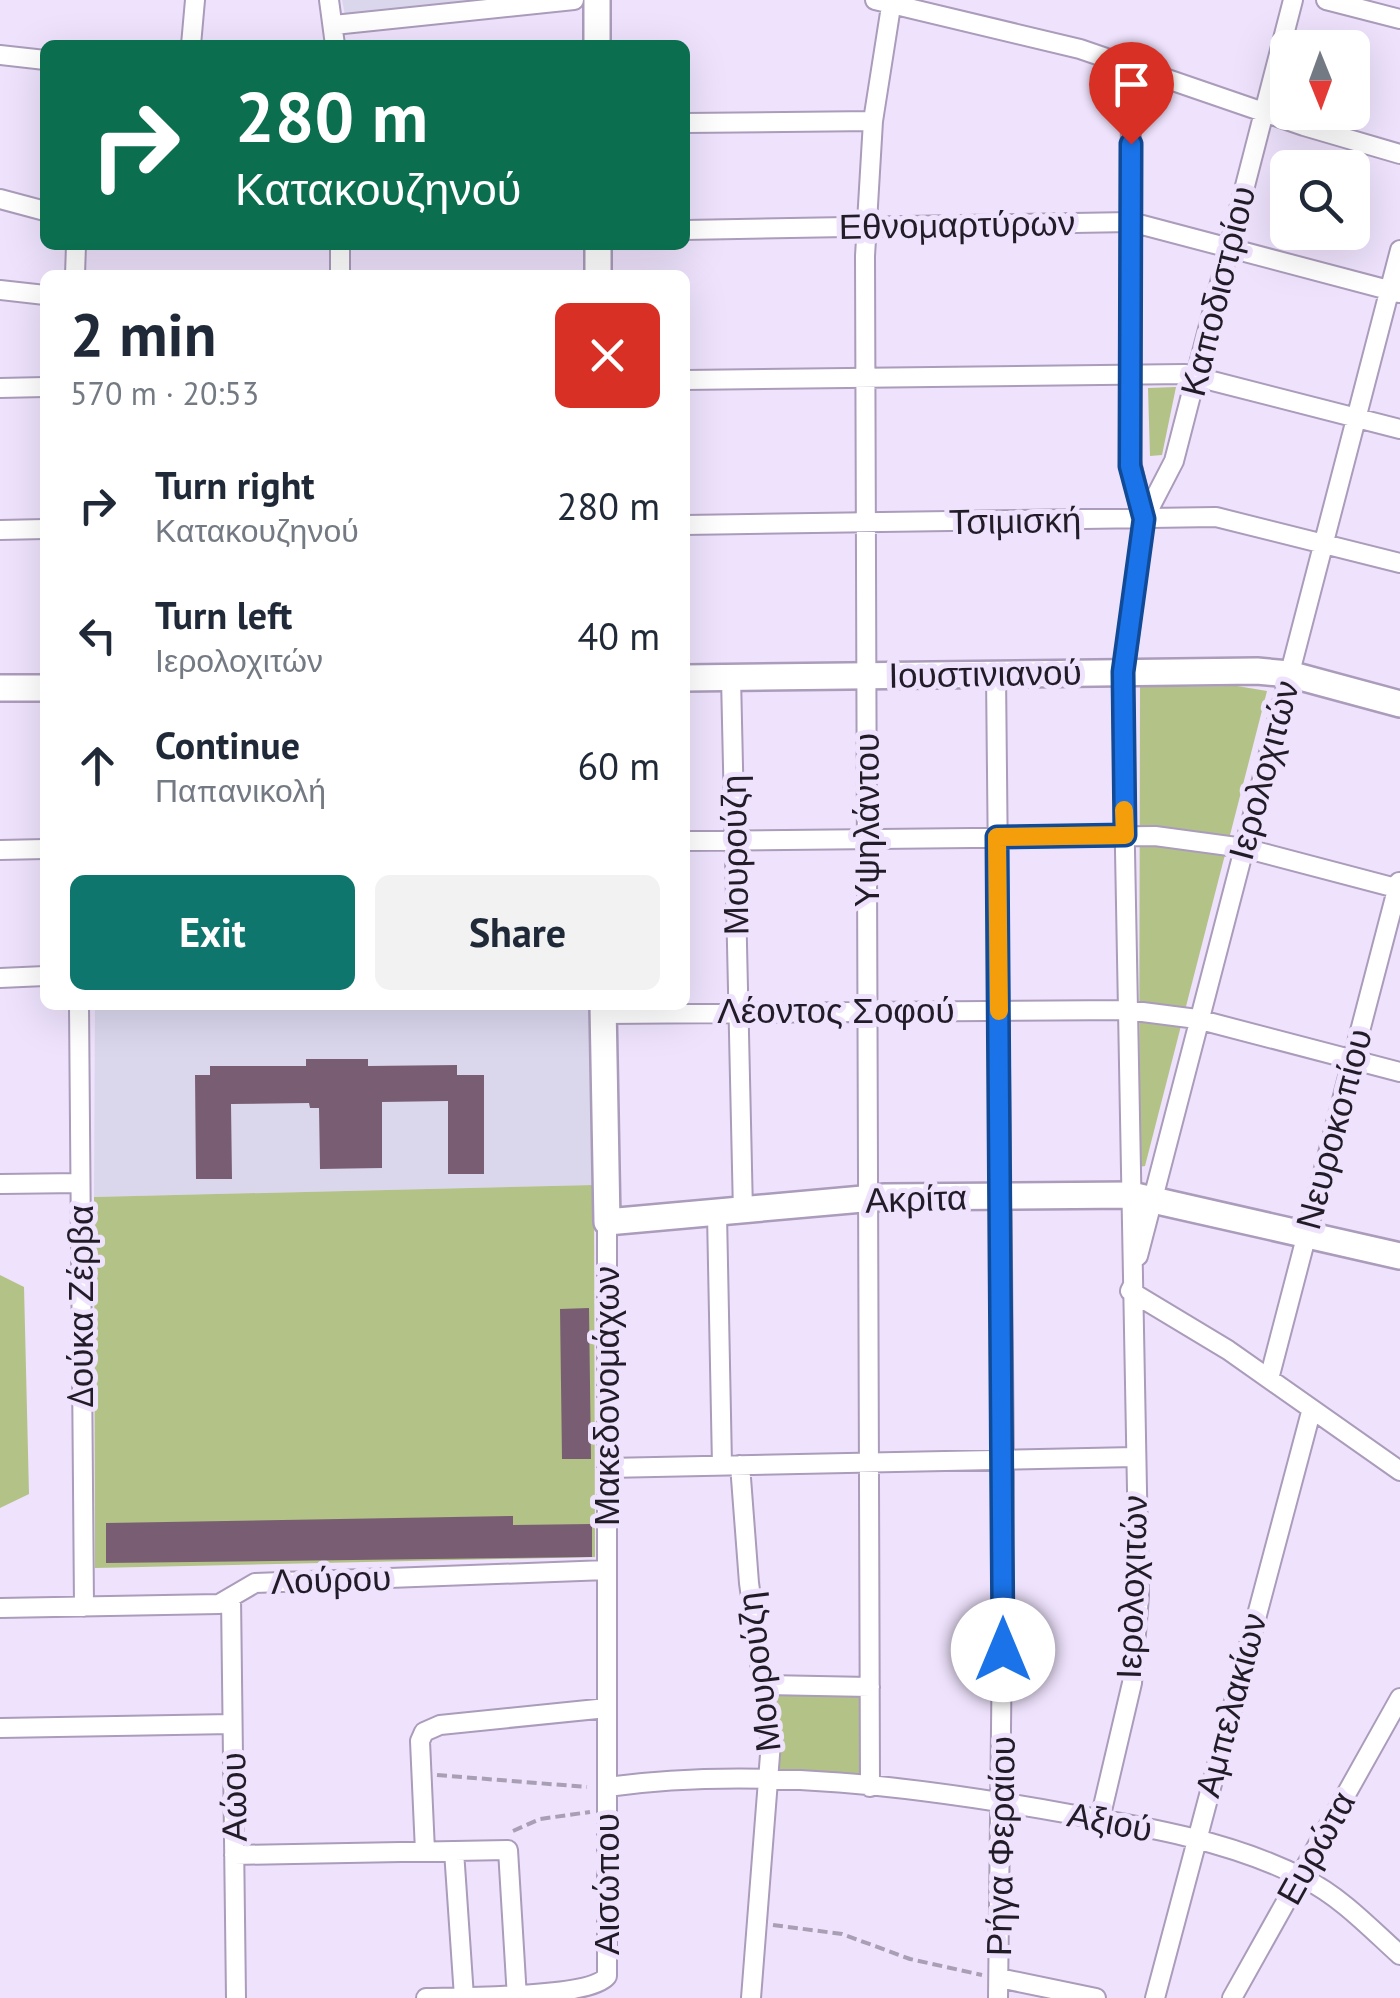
<!DOCTYPE html>
<html lang="en">
<head>
<meta charset="utf-8">
<style>
  body { margin:0; font-family:"PT Sans",sans-serif; background:#f2f2f3; color:#1f2937; height:100vh; display:flex; flex-direction:column; font-size:38px; white-space:nowrap }
  * { box-sizing:border-box; margin:0 }
  p { font-size:32px; color:#747a83 }
  .icon { flex:none; width:55px; height:55px; fill:none; stroke:currentColor; stroke-width:2; stroke-linecap:round; stroke-linejoin:round }
  .map { position:relative; flex:1; overflow:hidden }
  .sheet { position:absolute; left:40px; top:270px; width:650px; height:740px; display:flex; flex-direction:column; background:#fff; border-radius:15px; box-shadow:0 10px 40px #0002 }
  .sheet>* { flex:none }
  .guide { position:absolute; left:40px; top:40px; width:650px; height:210px; border-radius:15px; box-shadow:0 10px 40px #0002; background:#0b6e4f; color:#fff; overflow:hidden }
  .needle { width:65px; rotate:179deg }
  .tools { position:absolute; left:1270px; top:30px; display:grid; gap:20px }
  .tools a { display:grid; place-items:center; width:100px; height:100px; border-radius:15px; background:#fff; box-shadow:0 10px 40px #0002; font-size:50px }
  .pin { position:absolute; display:grid; place-items:center; width:85px; height:85px; color:#fff; margin:-102px -42px; border-radius:50% 50% 50% 0; rotate:-45deg; box-shadow:0 0 10px #0007 }
  .pin .icon { rotate:45deg }
  .me { position:absolute; width:110px; margin:-55px; rotate:0deg; stroke-linejoin:round; filter:drop-shadow(0 0 8px #0008) }
  .turn { display:flex; align-items:center; gap:35px; height:210px; padding:0 30px; font-size:45px }
  .turn .icon { width:130px; height:130px; stroke-width:2.5 }
  .turn b { display:block; font-size:70px; line-height:85px }
  .round { display:grid; place-items:center; flex:none; width:105px; height:105px; border-radius:15px; background:#f2f2f3 }
  .headline { display:flex; align-items:center; justify-content:space-between; height:170px; padding:0 30px }
  h1 { font-size:60px; font-weight:800; line-height:75px }
  .cta { display:flex; gap:20px; margin-top:auto; padding:20px 30px }
  .cta a { flex:1; height:115px; border-radius:15px; background:#0f766e; color:#fff; font-size:40px; font-weight:800; line-height:115px; text-align:center }
  .cta a+a { background:#f2f2f3; color:#1f2937 }
  ul { padding:0; list-style:none }
  li { display:flex; align-items:center; gap:30px; height:130px; padding:0 30px }
  li div { flex:1 }
  li b { display:block; font-size:38px }
  li em { font-style:normal }
  .map>svg:first-child { display:block }
  .education { fill:#dad7ed }
  .green { fill:#b3c286 }
  .building { fill:#795e73 }
  .lines { fill:none; stroke-linecap:round; stroke-linejoin:round }
  .street-casing { stroke:#aa9cba; stroke-width:22 }
  .secondary-casing { stroke:#aa9cba; stroke-width:30 }
  .path { stroke:#a99fb4; stroke-width:4; stroke-dasharray:10 5; stroke-linecap:butt }
  .street { stroke:#fff; stroke-width:18 }
  .secondary { stroke:#fff; stroke-width:25 }
  .route-casing { stroke:#114b97; stroke-width:25 }
  .route { stroke:#1a73e8; stroke-width:18 }
  .slow { stroke:#f59e0b; stroke-width:18 }
  .labels { text-anchor:middle; stroke-width:10; stroke-linejoin:round; paint-order:stroke }
  .street-label { font-size:35px; fill:#211c27; stroke:#eee2fc }
</style>
</head>
<body>
<div class="map">
<svg width="1400" height="1998" viewBox="0 0 1400 1998">
  <rect width="100%" height="100%" fill="#eee2fc"/>
  <!-- education -->
  <path class="education" d="M 342,0 L 486,0 L 345,15 Z
    M 95,1005 L 592,1005 L 594,1185 L 94,1197 Z"/>
  <!-- green -->
  <path class="green" d="M 1176,387 L 1162,455 L 1150,456 L 1148,388 Z
    M 1237,686 L 1267,691 L 1145,1166 L 1139,1167 L 1140,687 Z
    M 594,1185 L 595,1557 L 95,1568 L 94,1197 Z
    M 0,1275 L 24,1287 L 29,1494 L 0,1508 Z
    M 774,1691 L 861,1692 L 861,1777 L 780,1771 Z"/>
  <!-- building -->
  <path class="building" d="M 306,1059 L 368,1059 L 368,1066 L 457,1065 L 457,1075 L 484,1075 L 484,1174 L 448,1174 L 448,1101 L 382,1102 L 382,1168 L 320,1169 L 319,1108 L 310,1108 L 309,1103 L 231,1104 L 232,1179 L 196,1179 L 195,1075 L 210,1075 L 210,1066 L 306,1066 Z
    M 589,1308 L 591,1459 L 562,1459 L 560,1309 Z
    M 513,1516 L 513,1525 L 592,1524 L 592,1557 L 106,1563 L 106,1523 Z"/>
  <g class="lines">
    <!-- street casing -->
    <g class="street-casing">
      <path id="street" d="M 329,0 L 335,45
        M 875,0 L 1080,49 L 1304,126 L 1400,154
        M 1326,0 L 1400,19
        M 334,25 L 574,0
        M 191,45 L 195,0
        M 0,55 L 45,60
        M 685,123 L 873,121
        M 0,199 L 45,211
        M 685,230 L 1131,222 L 1400,293
        M 340,245 L 340,275
        M 75,275 L 76,245
        M 0,290 L 45,295
        M 685,380 L 1185,374 L 1400,429
        M 0,388 L 45,387
        M 1144,519 L 1174,461 L 1293,0
        M 685,525 L 1216,517 L 1400,563
        M 0,530 L 45,529
        M 996,674 L 1004,1460 L 998,1998
        M 731,677 L 743,1212
        M 685,841 L 1155,836 L 1244,848 L 1400,889
        M 0,850 L 45,849
        M 0,978 L 45,976
        M 79,1005 L 84,1607
        M 604,1014 L 1127,1010 L 1197,1019 L 1400,1072
        M 0,1184 L 80,1183
        M 717,1214 L 722,1465
        M 1138,1256 L 1400,250
        M 1132,1287 L 1130,1291 L 1228,1350 L 1400,1471
        M 1269,1379 L 1399,882
        M 740,1465 L 749,1583 L 771,1742 L 751,1998
        M 607,1468 L 1135,1457
        M 231,1597 L 236,1998
        M 0,1608 L 219,1604 L 255,1583 L 607,1570
        M 766,1685 L 870,1687
        M 0,1728 L 232,1724
        M 607,1787 C 759,1766 920,1787 1070,1814 C 1148,1827 1234,1842 1305,1879 C 1341,1897 1370,1928 1400,1955
        M 870,1787 L 865,256 L 873,121 L 892,0
        M 1100,1819 L 1132,1683 L 1139,1596 L 1122,691 L 1144,519 L 1130,457 L 1131,65
        M 425,1851 L 420,1741 L 424,1732 L 440,1725 L 607,1708
        M 454,1851 L 464,1997
        M 234,1855 L 508,1850 L 517,1998
        M 999,1978 L 1096,1998
        M 426,1998 C 458,1997 591,1998 607,1976 L 607,1222
        M 1155,1998 L 1311,1412
        M 1232,1998 L 1400,1698"/>
    </g>
    <!-- secondary casing -->
    <g class="secondary-casing">
      <path id="secondary" d="M 597,0 L 597,45
        M 598,245 L 598,275
        M 685,678 L 1257,671 L 1289,674 L 1400,704
        M 0,688 L 45,688
        M 603,1005 L 607,1222 L 885,1197 L 1131,1195 L 1400,1256"/>
    </g>
    <!-- path -->
    <path class="path" d="M 437,1775 L 587,1787
      M 513,1831 L 540,1819 L 590,1812
      M 773,1925 L 842,1934 L 910,1959 L 982,1975"/>
    <!-- street -->
    <use href="#street" class="street"/>
    <!-- secondary -->
    <use href="#secondary" class="secondary"/>
  </g>
  <g class="lines">
    <!-- route casing -->
    <g class="route-casing">
      <path id="route" d="M 1003,1650 L 997,837 L 1125,835 L 1123,672 L 1144,519 L 1130,466 L 1131,144"/>
    </g>
    <!-- route -->
    <use href="#route" class="route"/>
    <!-- slow -->
    <path class="slow" d="M 999,1011 L 997,837 L 1125,835 L 1124,810"/>
  </g>
  <g class="labels">
    <!-- street labels -->
    <g class="street-label">
      <text transform="translate(957 225) rotate(-1)" y="12">Εθνομαρτύρων</text>
      <text transform="translate(1218 291) rotate(-76)" y="12">Καποδιστρίου</text>
      <text transform="translate(1015 521) rotate(-1)" y="12">Τσιμισκή</text>
      <text transform="translate(985 674) rotate(-1)" y="12">Ιουστινιανού</text>
      <text transform="translate(1264 770) rotate(-75)" y="12">Ιερολοχιτών</text>
      <text transform="translate(867 820) rotate(-90)" y="12">Υψηλάντου</text>
      <text transform="translate(735 855) rotate(-91)" y="12">Μουρούζη</text>
      <text x="836" y="1023">Λέοντος Σοφού</text>
      <text transform="translate(1334 1129) rotate(-75)" y="12">Νευροκοπίου</text>
      <text transform="translate(916 1199) rotate(-2)" y="12">Ακρίτα</text>
      <text transform="translate(81 1306) rotate(-90)" y="12">Δούκα Ζέρβα</text>
      <text transform="translate(607 1396) rotate(-90)" y="12">Μακεδονομάχων</text>
      <text transform="translate(331 1580) rotate(-2)" y="12">Λούρου</text>
      <text transform="translate(1132 1587) rotate(-88)" y="12">Ιερολοχιτών</text>
      <text transform="translate(759 1672) rotate(-97)" y="12">Μουρούζη</text>
      <text transform="translate(1231 1705) rotate(-75)" y="12">Αμπελακίων</text>
      <text transform="translate(234 1797) rotate(-91)" y="12">Αώου</text>
      <text transform="translate(1110 1822) rotate(11)" y="12">Αξιού</text>
      <text transform="translate(1001 1846) rotate(-89)" y="12">Ρήγα Φεραίου</text>
      <text transform="translate(1316 1848) rotate(-61)" y="12">Ευρώτα</text>
      <text transform="translate(607 1884) rotate(-90)" y="12">Αισώπου</text>
    </g>
  </g>
</svg>
<div class="tools">
<a><svg class="needle" viewBox="-14 -14 28 28"><path d="M0-13l5 13h-10z" fill="#e53935"/><path d="M0 13l5-13h-10z" fill="#747a83"/></svg></a>
<a><svg class="icon" aria-label="search" viewBox="0 0 24 24"><circle cx="10" cy="10" r="6"/><path d="M15 15l6 6"/></svg></a>
</div>
<div class="pin" style="left:1131px;top:144px;background:#d93025"><svg class="icon" aria-label="arrive" viewBox="0 0 24 24"><path d="M6 21V4h12l-3 4 3 4H6"/></svg></div>
<svg class="me" style="left:1003px;top:1650px" viewBox="-20 -20 40 40"><circle r="19" fill="#fff"/><path d="M0-13L10 11 0 6-10 11z" fill="#1a73e8"/></svg>
<div class="guide">
<div class="turn"><svg class="icon" aria-label="right" viewBox="0 0 24 24"><path d="M7 20v-9h11M14 6l5 5-5 5"/></svg><div><b>280 m</b>Κατακουζηνού</div></div>
</div>
<section class="sheet">
<div class="headline"><div><h1>2 min</h1><p>570 m · 20:53</p></div><a class="round" style="background:#d93025;color:#fff"><svg class="icon" aria-label="close" viewBox="0 0 24 24"><path d="M6 6l12 12M18 6L6 18"/></svg></a></div>
<ul>
<li><svg class="icon" aria-label="right" viewBox="0 0 24 24"><path d="M7 20v-9h11M14 6l5 5-5 5"/></svg><div><b>Turn right</b><p>Κατακουζηνού</p></div><em>280 m</em></li>
<li><svg class="icon" aria-label="left" viewBox="0 0 24 24"><path d="M17 20v-9H6M10 6l-5 5 5 5"/></svg><div><b>Turn left</b><p>Ιερολοχιτών</p></div><em>40 m</em></li>
<li><svg class="icon" aria-label="ahead" viewBox="0 0 24 24"><path d="M12 20V5M6 11l6-6 6 6"/></svg><div><b>Continue</b><p>Παπανικολή</p></div><em>60 m</em></li>
</ul>
<div class="cta"><a>Exit</a><a>Share</a></div>
</section>
</div>
</body>
</html>
